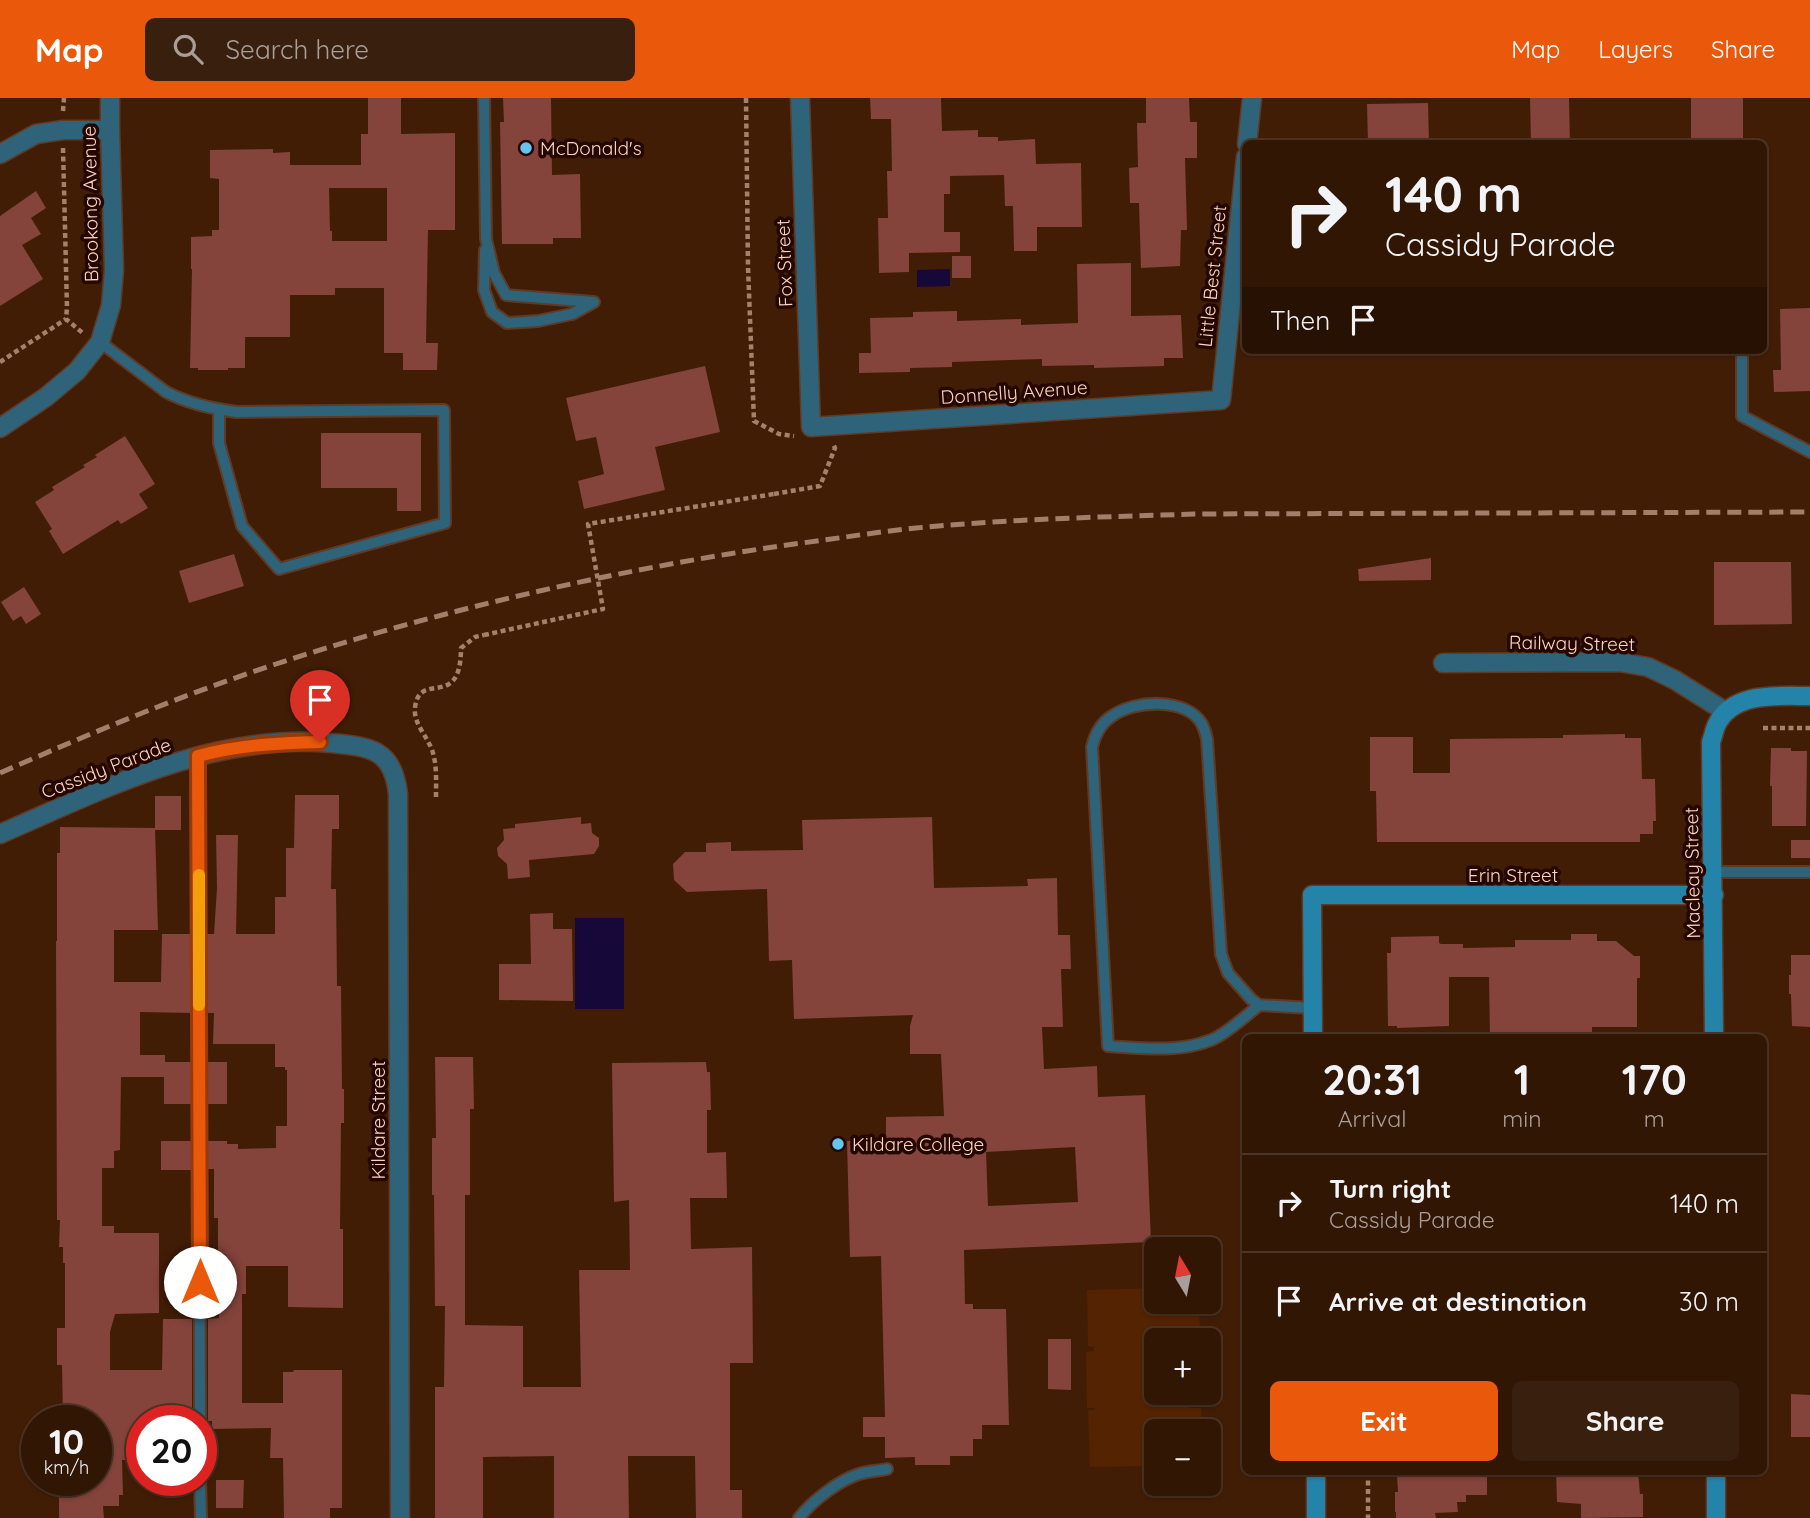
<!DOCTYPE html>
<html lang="en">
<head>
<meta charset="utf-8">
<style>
  body { margin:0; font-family:Quicksand,sans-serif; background:#391f0e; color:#f1f3f6; height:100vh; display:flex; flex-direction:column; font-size:26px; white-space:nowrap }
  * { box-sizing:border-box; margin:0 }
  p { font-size:23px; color:#a89f9a }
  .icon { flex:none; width:38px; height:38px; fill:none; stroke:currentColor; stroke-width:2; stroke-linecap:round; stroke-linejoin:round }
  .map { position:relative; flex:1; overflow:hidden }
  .side { position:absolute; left:1242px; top:936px; width:525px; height:441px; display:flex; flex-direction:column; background:#311604; border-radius:10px; box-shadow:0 2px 5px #0004,0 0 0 2px #4c3526 }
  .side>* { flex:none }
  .top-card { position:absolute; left:1242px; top:42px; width:525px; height:214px; border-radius:10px; box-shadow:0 2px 5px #0004,0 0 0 2px #4c3526; background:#311604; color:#f1f3f6; overflow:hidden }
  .needle { width:46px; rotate:350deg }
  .tools { position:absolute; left:1144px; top:1139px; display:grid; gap:14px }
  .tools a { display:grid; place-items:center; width:77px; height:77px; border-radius:10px; background:#311604; box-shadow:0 2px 5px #0004,0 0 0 2px #4c3526; font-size:35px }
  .speed { position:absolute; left:21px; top:1307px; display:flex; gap:14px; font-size:35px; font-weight:700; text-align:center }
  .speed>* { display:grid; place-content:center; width:91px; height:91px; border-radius:50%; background:#311604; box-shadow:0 2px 5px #0004,0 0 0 2px #4c3526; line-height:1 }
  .speed small { font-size:18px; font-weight:400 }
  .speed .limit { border:10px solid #d22; background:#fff; color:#111 }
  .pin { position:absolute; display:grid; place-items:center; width:60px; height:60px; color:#fff; margin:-72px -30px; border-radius:50% 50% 50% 0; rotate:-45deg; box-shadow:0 0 7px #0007 }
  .pin .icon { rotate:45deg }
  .me { position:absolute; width:77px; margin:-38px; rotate:0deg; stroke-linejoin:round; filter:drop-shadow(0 0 5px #0008) }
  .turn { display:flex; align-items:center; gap:24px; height:147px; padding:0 28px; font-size:32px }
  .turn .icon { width:91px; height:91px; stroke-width:2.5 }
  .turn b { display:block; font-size:49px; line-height:60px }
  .then { display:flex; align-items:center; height:66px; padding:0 28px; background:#0003; gap:14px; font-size:26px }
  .eta { display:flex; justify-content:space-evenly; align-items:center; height:119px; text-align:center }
  .eta b { font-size:42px; font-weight:700; line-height:49px }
  .primary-button { display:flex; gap:14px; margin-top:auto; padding:14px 28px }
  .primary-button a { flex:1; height:80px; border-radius:10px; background:#ea580c; color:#fff; font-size:28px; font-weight:700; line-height:80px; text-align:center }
  .primary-button a+a { background:#391f0e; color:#f1f3f6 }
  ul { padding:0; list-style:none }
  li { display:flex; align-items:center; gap:21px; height:98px; padding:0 28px; border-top:2px solid #4c3526 }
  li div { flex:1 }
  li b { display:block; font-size:26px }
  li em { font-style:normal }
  header { display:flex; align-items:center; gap:42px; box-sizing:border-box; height:98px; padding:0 35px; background:#ea580c; color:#fff }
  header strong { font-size:33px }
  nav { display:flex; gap:38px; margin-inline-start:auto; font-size:24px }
  .search { width:490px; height:63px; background:#391f0e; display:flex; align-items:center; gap:18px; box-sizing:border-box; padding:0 24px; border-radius:10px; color:#a89f9a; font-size:26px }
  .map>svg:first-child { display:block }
  .green { fill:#542301 }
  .water { fill:#17083a }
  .building { fill:#84433b; fill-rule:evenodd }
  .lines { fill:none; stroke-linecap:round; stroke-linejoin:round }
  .lane-casing { stroke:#5f3a24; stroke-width:14 }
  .street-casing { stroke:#5f3a24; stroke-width:21 }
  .secondary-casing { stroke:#5f3a24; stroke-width:21 }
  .path { stroke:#a6806a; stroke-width:4.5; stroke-dasharray:5 3.5; stroke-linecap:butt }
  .lane { stroke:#2e637a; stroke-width:10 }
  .street { stroke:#2e637a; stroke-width:18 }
  .secondary { stroke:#2383a8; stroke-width:18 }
  .rail { stroke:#a57e69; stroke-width:5; stroke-dasharray:14 7; stroke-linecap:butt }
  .path-bridge { stroke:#a6806a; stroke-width:4.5; stroke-dasharray:5 3.5; stroke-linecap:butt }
  .route-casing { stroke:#983908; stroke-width:18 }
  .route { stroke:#ea580c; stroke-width:12 }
  .slow { stroke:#f59e0b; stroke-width:12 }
  .poi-dot { fill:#65c5ef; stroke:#230700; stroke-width:2.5 }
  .labels { text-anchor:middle; stroke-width:7; stroke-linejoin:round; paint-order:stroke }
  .poi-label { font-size:19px; fill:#fdd4bf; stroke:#230700; text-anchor:start }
  .street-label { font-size:19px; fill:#fdd4bf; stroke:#230700 }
</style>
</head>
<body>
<header>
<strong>Map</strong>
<div class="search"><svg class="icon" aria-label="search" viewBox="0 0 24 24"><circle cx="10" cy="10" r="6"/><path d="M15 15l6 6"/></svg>Search here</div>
<nav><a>Map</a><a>Layers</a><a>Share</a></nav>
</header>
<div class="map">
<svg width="1810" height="1420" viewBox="0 0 1810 1420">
  <rect width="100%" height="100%" fill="#411d06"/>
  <!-- green -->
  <path class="green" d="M 1157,1190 L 1157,1204 L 1199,1204 L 1200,1242 L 1157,1242 L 1157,1295 L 1199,1295 L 1199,1308 L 1189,1308 L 1189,1310 L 1201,1310 L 1201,1333 L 1157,1334 L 1157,1368 L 1090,1369 L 1088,1312 L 1094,1312 L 1095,1310 L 1087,1310 L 1086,1254 L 1094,1253 L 1094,1249 L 1088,1248 L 1087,1192 Z"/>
  <!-- water -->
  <path class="water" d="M 950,171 L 950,188 L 917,189 L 917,172 Z
    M 575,820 L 624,820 L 624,911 L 575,911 Z"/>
  <!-- building -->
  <path class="building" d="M 368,0 L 401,0 L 401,36 L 455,35 L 455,132 L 428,132 L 426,245 L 438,245 L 437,272 L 403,272 L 403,255 L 384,255 L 384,190 L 335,190 L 335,197 L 290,197 L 290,239 L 245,239 L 245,270 L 228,270 L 228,272 L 198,272 L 198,270 L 190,270 L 192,171 L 191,171 L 191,139 L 212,138 L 212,132 L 219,132 L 219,81 L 210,80 L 210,52 L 273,51 L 273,55 L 290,54 L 290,67 L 361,67 L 361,36 L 368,36 ZM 329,90 L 387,90 L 387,143 L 332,143 L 332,133 L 330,133 Z
    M 503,0 L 551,0 L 552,77 L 580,76 L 581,140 L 553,140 L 553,146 L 502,146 L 500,24 L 504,24 Z
    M 870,0 L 941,0 L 942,33 L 978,32 L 978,39 L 998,39 L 998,43 L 1035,41 L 1036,66 L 1081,65 L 1082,129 L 1037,129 L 1037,153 L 1014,153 L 1013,108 L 1005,108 L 1004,77 L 950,78 L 950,96 L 944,96 L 944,134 L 960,134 L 960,154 L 909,155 L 909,174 L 879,175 L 878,120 L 888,120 L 887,73 L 892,73 L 891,21 L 871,21 Z
    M 1146,0 L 1189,0 L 1190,24 L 1197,24 L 1197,60 L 1185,60 L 1187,132 L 1181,132 L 1180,168 L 1141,170 L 1139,105 L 1130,105 L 1129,70 L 1138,69 L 1137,25 L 1146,25 Z
    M 1530,0 L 1569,0 L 1570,46 L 1531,46 Z
    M 1691,0 L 1743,0 L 1743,43 L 1691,43 Z
    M 1428,5 L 1429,46 L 1368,46 L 1367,6 Z
    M 36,93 L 46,110 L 31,120 L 41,136 L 22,147 L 43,181 L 0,208 L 0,118 Z
    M 952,158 L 971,158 L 971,180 L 952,180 Z
    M 1131,165 L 1131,218 L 1181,217 L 1183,260 L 1164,260 L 1164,268 L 1094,270 L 1094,267 L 1042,268 L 1042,261 L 952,264 L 952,269 L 910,270 L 910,274 L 859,275 L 859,255 L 871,255 L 870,220 L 913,219 L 913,214 L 957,213 L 957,223 L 1021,221 L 1021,227 L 1078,225 L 1077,166 Z
    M 1810,210 L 1810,293 L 1774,294 L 1773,272 L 1781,272 L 1780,211 Z
    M 705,268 L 720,334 L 655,349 L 665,392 L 584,411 L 578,383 L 604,376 L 596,339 L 576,343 L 566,300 Z
    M 321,335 L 421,335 L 421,413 L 397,413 L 397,390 L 321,390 Z
    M 125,338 L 155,386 L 139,396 L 148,410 L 121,426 L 118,422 L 63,456 L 49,433 L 52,431 L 35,404 L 54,392 L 52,389 L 85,369 L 83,367 L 97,359 L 95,357 Z
    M 234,456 L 244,488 L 189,505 L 179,473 Z
    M 1431,460 L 1431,482 L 1359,483 L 1358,471 Z
    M 1714,464 L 1791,464 L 1792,526 L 1714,527 Z
    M 24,489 L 41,516 L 26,526 L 21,518 L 13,523 L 1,504 Z
    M 1625,636 L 1625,640 L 1641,640 L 1642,681 L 1655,681 L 1656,723 L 1653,723 L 1653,736 L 1640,736 L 1640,744 L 1377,744 L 1376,693 L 1370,693 L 1370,639 L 1413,639 L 1413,675 L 1450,675 L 1450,641 L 1563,640 L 1563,637 Z
    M 1771,650 L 1791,650 L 1791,653 L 1807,653 L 1806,728 L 1772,728 L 1772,688 L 1770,688 Z
    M 295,697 L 339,697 L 339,731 L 332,731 L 331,791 L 336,791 L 337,888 L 341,888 L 342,991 L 344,991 L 344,1025 L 341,1025 L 340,1131 L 343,1131 L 343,1210 L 288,1209 L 288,1168 L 246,1168 L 246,1196 L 242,1196 L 242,1305 L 283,1305 L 283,1274 L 293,1274 L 294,1272 L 342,1272 L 342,1410 L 330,1410 L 330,1420 L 284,1420 L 283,1360 L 270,1360 L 271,1330 L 212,1331 L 212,1323 L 208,1323 L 208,1221 L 219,1220 L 219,1168 L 218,1168 L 218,1120 L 214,1120 L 214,1071 L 207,1071 L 207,1043 L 227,1043 L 227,1046 L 238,1046 L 238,1051 L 276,1050 L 276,1028 L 287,1028 L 287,972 L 285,972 L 285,969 L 275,969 L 275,946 L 213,946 L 214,915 L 207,915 L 206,836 L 214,836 L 217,790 L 216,737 L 238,737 L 236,836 L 275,836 L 275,799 L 286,799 L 286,750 L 294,750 Z
    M 155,698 L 181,698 L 181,732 L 155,732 Z
    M 581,719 L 581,726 L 591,725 L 592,735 L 599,740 L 599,748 L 594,756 L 529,762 L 530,779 L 508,781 L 507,766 L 498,758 L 497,750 L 504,742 L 503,731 L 515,730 L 515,726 Z
    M 932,719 L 934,790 L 1028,788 L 1027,781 L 1057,780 L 1058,837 L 1070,837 L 1071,871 L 1061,871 L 1063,929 L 1042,929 L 1044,971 L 1097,968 L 1098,999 L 1145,997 L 1151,1144 L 964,1152 L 965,1206 L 973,1206 L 973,1211 L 1006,1211 L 1009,1327 L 982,1327 L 982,1341 L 973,1341 L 973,1358 L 950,1358 L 950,1367 L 915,1367 L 915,1359 L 885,1360 L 885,1339 L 863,1339 L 863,1319 L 885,1319 L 881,1158 L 850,1159 L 847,1043 L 886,1041 L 886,1019 L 944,1018 L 941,956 L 910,956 L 910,928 L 913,917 L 794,921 L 792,862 L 769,863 L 767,791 L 687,794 L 674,782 L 673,766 L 685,754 L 706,754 L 706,745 L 731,744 L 731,753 L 803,752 L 802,722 ZM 1075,1049 L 1078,1104 L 988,1108 L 986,1054 Z
    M 60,729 L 155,730 L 158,832 L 114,832 L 114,884 L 161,884 L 162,836 L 191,836 L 191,915 L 140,914 L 140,957 L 165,957 L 165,964 L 191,964 L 191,1006 L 164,1006 L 164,979 L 121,979 L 120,1052 L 114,1053 L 114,1070 L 102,1070 L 102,1128 L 114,1128 L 114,1135 L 159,1135 L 159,1215 L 115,1216 L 110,1234 L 110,1272 L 162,1272 L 163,1221 L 192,1221 L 192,1323 L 142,1323 L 142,1362 L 122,1362 L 123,1397 L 119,1397 L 119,1408 L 103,1408 L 104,1420 L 59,1420 L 59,1382 L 96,1382 L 96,1323 L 63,1323 L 62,1267 L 57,1267 L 57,1230 L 65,1230 L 65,1165 L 63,1165 L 63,1149 L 59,1149 L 60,1122 L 57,1122 L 56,843 L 57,843 L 57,755 L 60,755 Z
    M 1791,742 L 1810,742 L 1810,760 L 1791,760 Z
    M 553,815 L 553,831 L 572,831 L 573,903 L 499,902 L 499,866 L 531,866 L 530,816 Z
    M 1571,836 L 1597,836 L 1597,843 L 1616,843 L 1634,858 L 1640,858 L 1640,880 L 1637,880 L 1637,929 L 1592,929 L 1592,940 L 1490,940 L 1489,879 L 1449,879 L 1449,928 L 1397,930 L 1397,928 L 1388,928 L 1387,855 L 1391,855 L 1391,839 L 1439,838 L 1439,845 L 1441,846 L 1463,846 L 1463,850 L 1515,849 L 1515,842 L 1571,842 Z
    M 1791,857 L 1810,857 L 1810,929 L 1792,928 L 1791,896 L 1789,896 L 1789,877 L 1791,877 Z
    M 435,959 L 473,959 L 474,1011 L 470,1011 L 470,1097 L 465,1097 L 465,1227 L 523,1228 L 523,1289 L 581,1289 L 579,1172 L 630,1172 L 629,1102 L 614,1104 L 612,965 L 706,964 L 707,974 L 710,974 L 711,1012 L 707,1012 L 707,1055 L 726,1054 L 727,1100 L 690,1100 L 691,1151 L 752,1149 L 753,1265 L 730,1265 L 730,1392 L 742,1392 L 742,1420 L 696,1420 L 695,1358 L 628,1358 L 629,1420 L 554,1420 L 554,1358 L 483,1359 L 483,1420 L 435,1420 L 435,1289 L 444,1289 L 445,1208 L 435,1208 L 434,1097 L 432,1097 L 432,1040 L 436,1040 Z
    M 207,964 L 227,964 L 227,1006 L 207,1006 Z
    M 161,1043 L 191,1043 L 191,1072 L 161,1072 Z
    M 1048,1241 L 1071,1241 L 1071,1292 L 1048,1291 Z
    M 1791,1296 L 1810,1297 L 1810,1339 L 1791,1339 Z
    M 1436,1374 L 1487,1374 L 1487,1397 L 1466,1397 L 1466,1404 L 1457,1404 L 1458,1414 L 1435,1415 L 1436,1420 L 1396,1420 L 1396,1414 L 1395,1414 L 1395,1394 L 1398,1394 L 1397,1377 L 1436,1377 Z
    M 1556,1374 L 1638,1374 L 1640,1396 L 1643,1396 L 1643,1419 L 1581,1420 L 1581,1406 L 1557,1404 Z
    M 216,1382 L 244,1382 L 243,1410 L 216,1410 Z"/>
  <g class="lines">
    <!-- lane casing -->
    <g class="lane-casing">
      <path id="lane" d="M 484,0 L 486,141 L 494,175 L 506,197 L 594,204
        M 485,152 L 484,192 L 492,214 L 507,225 L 538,223 L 572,216 L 594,204
        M 100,244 L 166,294 C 187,305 213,311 237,314 L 444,312 L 445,425 L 279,471 L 242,428 L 219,345 L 219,312
        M 1742,252 L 1742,318 L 1810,354
        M 198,658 L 200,1323
        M 1713,774 L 1810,774
        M 1259,907 C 1247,917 1225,937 1211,942 C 1179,955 1142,950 1108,948 L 1092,649 C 1095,636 1101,625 1112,618 C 1134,602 1186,599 1202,626 C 1204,630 1206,636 1207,641 L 1221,856 L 1228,875 L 1251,901 L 1259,907 L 1312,910
        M 200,1382 L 201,1420
        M 799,1420 C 811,1404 839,1382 859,1376 C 868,1373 878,1373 887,1371"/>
    </g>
    <!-- street casing -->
    <g class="street-casing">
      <path id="street" d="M 800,0 L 811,329 L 1221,302 L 1246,59
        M 1247,46 L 1252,0
        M 0,56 L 36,36 L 63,32 L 110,32
        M 0,330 L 46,299 L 77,273 L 100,244 L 111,207 L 114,172 L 110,32 L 110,0
        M 1443,565 L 1619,564 L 1648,569 L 1675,582 L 1726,614
        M 0,736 C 106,690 212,635 331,645 C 371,649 393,651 398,696 L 400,1420"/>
    </g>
    <!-- secondary casing -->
    <g class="secondary-casing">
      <path id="secondary" d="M 1313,940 L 1312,797 L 1714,797
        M 1714,940 L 1711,644 C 1713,639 1714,633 1716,628 C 1732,593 1778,598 1810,598
        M 1316,1374 L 1316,1420
        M 1716,1374 L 1716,1420"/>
    </g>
    <!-- path -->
    <path class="path" d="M 746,0 L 748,169 L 754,323 L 779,336 L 794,338
      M 63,13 L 64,0
      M 63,50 L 67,210 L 66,221 L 84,236
      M 0,264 L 66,221
      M 774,396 L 820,388 L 835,350 L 833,346
      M 1763,630 L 1810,630
      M 436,699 C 436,684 437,669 433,655 C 429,640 413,626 415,610 C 419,571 461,614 461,550 L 475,539 L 484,537
      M 1368,1374 L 1368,1420"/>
    <!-- lane -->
    <use href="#lane" class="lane"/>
    <!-- street -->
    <use href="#street" class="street"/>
    <!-- secondary -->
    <use href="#secondary" class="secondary"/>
    <!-- rail -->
    <path class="rail" d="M 0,675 C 91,635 182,597 276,566 C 444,511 618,471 794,446 C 835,441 875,434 916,430 C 1009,421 1102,419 1194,416 L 1810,414"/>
    <!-- path-bridge -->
    <path class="path-bridge" d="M 484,537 L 603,511 L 588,426 L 774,396"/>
  </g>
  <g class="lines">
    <!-- route casing -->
    <g class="route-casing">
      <path id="route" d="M 200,1184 L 198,658 C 239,647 278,645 320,644"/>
    </g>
    <!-- route -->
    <use href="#route" class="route"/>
    <!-- slow -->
    <path class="slow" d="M 199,777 L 199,907"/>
  </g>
  <!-- markers -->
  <g class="poi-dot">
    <circle cx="526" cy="50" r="7"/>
    <circle cx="838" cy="1046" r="7"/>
  </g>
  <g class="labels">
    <!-- poi labels -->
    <g class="poi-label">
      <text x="540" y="57">McDonald's</text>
      <text x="852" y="1053">Kildare College</text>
    </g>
    <!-- street labels -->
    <g class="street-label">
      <text transform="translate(90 106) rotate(-91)" y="7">Brookong Avenue</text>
      <text transform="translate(784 165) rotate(-92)" y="7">Fox Street</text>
      <text transform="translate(1212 178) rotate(-84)" y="7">Little Best Street</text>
      <text transform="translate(1014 294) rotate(-4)" y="7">Donnelly Avenue</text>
      <text transform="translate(1572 545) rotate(1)" y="7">Railway Street</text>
      <text transform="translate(106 670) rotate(-21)" y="7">Cassidy Parade</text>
      <text transform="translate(1692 775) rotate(-91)" y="7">Macleay Street</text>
      <text x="1513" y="784">Erin Street</text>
      <text transform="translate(378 1022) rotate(-90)" y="7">Kildare Street</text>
    </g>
  </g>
</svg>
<div class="tools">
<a><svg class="needle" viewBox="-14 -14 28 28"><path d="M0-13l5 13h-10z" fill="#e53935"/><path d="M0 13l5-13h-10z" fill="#a89f9a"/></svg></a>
<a>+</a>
<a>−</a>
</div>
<div class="speed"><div>10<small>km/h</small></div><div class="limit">20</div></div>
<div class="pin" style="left:320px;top:644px;background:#d93025"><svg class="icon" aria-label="arrive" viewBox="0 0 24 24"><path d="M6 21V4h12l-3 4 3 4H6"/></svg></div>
<svg class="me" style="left:200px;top:1184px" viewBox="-20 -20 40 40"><circle r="19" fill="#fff"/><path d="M0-13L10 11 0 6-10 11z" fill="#ea580c"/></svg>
<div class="top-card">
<div class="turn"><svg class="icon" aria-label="right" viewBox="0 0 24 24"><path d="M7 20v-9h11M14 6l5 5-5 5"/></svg><div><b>140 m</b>Cassidy Parade</div></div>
<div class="then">Then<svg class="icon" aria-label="arrive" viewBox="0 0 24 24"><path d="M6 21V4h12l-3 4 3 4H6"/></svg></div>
</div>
<section class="side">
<div class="eta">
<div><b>20:31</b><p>Arrival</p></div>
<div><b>1</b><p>min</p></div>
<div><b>170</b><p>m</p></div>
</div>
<ul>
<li><svg class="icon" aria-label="right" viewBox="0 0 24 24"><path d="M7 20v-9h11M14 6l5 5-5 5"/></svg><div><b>Turn right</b><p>Cassidy Parade</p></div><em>140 m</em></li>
<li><svg class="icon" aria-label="arrive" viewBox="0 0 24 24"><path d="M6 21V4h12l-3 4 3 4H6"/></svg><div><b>Arrive at destination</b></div><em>30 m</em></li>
</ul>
<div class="primary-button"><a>Exit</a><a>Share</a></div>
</section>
</div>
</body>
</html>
